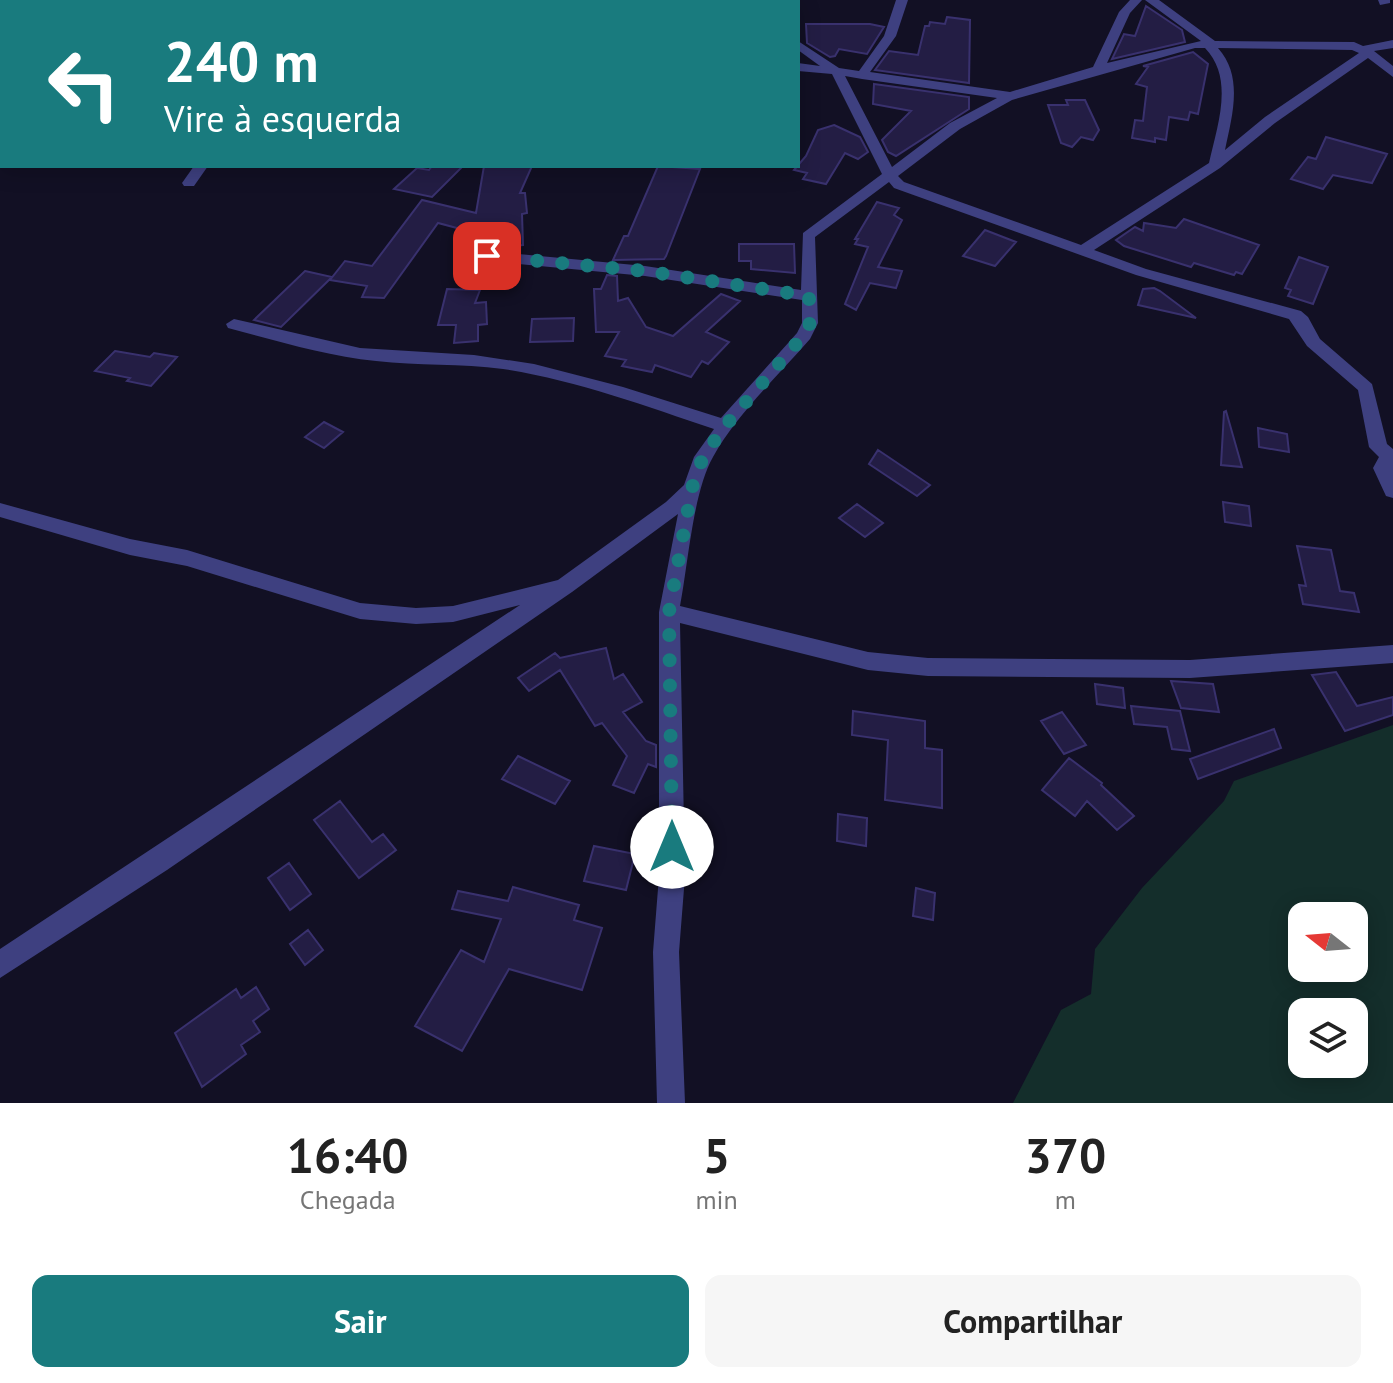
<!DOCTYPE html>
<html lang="pt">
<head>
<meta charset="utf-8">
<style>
  body { margin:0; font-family:"PT Sans",sans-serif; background:#f6f6f6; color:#222; height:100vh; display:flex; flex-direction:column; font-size:30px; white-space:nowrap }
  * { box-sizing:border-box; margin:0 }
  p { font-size:26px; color:#767676 }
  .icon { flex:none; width:44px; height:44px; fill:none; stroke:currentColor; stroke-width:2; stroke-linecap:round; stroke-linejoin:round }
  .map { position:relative; height:1103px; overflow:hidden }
  .details { display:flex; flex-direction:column; background:#fff; flex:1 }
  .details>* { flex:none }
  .hud { position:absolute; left:0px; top:0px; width:800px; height:168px; box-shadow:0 4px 20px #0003; background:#197b7e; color:#fff; overflow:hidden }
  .needle { width:52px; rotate:287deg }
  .buttons { position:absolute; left:1288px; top:902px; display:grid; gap:16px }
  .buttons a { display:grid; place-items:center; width:80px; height:80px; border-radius:16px; background:#fff; box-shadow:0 4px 20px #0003; font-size:40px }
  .pin { position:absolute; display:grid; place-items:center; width:68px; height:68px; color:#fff; margin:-34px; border-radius:16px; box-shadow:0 4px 12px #0006 }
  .me { position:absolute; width:88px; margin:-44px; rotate:0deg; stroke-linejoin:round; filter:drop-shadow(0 0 6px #0008) }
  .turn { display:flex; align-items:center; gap:28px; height:168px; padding:0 32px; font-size:36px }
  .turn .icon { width:104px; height:104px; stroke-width:2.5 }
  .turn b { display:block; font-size:56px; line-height:68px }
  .eta { display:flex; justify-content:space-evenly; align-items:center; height:136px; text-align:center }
  .eta b { font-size:48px; font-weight:700; line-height:56px }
  .button { display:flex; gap:16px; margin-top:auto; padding:16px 32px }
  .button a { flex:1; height:92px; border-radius:16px; background:#197b7e; color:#fff; font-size:32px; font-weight:700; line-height:92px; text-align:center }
  .button a+a { background:#f6f6f6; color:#222 }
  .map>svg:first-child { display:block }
  .green { fill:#142e2b; fill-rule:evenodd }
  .building { fill:#231d44; stroke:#39316e; stroke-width:2 }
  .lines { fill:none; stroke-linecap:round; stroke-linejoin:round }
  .minor { fill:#3e4080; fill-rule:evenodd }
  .route { stroke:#197b7e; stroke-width:14; stroke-dasharray:0 25.2 }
</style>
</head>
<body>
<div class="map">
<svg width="1393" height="1103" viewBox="0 0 1393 1103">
  <rect width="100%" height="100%" fill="#121024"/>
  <!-- green -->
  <path class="green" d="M 1393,725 L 1393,1103 L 1013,1103 L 1061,1010 L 1091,994 L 1095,949 L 1142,888 L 1224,801 L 1234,781 ZM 1302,916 L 1354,916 L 1354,968 L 1302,968 ZM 1302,1012 L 1354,1012 L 1354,1064 L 1302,1064 Z"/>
  <!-- building -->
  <path class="building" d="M 1146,6 L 1182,30 L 1185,42 L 1112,59 L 1124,34 L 1135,36 Z
    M 947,17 L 970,20 L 969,83 L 875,70 L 889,51 L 918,55 L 925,26 L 929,26 L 930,22 L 945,24 Z
    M 806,24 L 870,24 L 884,27 L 867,54 L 839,49 L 835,56 L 830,57 L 807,43 Z
    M 1193,52 L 1208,64 L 1198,114 L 1190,112 L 1188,120 L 1169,117 L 1166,140 L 1155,138 L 1155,142 L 1132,138 L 1135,120 L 1143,121 L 1147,87 L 1136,84 L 1148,67 L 1143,66 Z
    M 874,84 L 969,97 L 969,109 L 896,156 L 888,152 L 882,140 L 911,111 L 873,104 Z
    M 1066,100 L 1085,100 L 1099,130 L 1093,140 L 1081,137 L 1072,147 L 1061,143 L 1048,105 L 1068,105 Z
    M 834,125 L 860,137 L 868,152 L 858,159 L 845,153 L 826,184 L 803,179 L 807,173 L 794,170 L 806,156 L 818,130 Z
    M 1326,137 L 1387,154 L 1372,183 L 1333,175 L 1323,189 L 1291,179 L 1308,157 L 1316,159 Z
    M 432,166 L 463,166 L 432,197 L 394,189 L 417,168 L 429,170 Z
    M 484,166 L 532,166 L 520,193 L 525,193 L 527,213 L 522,214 L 523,245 L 478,248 L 483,235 L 438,223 L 384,298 L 362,297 L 367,286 L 330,280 L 345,261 L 372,266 L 422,200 L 476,213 Z
    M 658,166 L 700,169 L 666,256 L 664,259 L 613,260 L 624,236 L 628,236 Z
    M 877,202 L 899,208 L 894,215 L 902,220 L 878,267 L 902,271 L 896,288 L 870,283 L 856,310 L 845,304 L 868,247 L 855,244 L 858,239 L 855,239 Z
    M 1184,219 L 1259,245 L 1242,274 L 1236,272 L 1234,275 L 1194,263 L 1191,267 L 1124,246 L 1116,240 L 1135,227 L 1143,231 L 1144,223 L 1176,228 Z
    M 985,230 L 1016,242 L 995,266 L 963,256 Z
    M 739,244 L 794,244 L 795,273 L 751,269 L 751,261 L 739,261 Z
    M 1299,257 L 1328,267 L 1313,304 L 1288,296 L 1291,290 L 1285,288 Z
    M 305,271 L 332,277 L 281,327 L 254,320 Z
    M 607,275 L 617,276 L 618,301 L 628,298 L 646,327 L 673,336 L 721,294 L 740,301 L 706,332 L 729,342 L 708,364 L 702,361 L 691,377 L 655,365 L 652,372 L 622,366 L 626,360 L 605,356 L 619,332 L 596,332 L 594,289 L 601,289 Z
    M 1154,288 L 1160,291 L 1196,318 L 1138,305 L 1143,289 Z
    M 447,289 L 480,290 L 475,303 L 486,302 L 487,324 L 478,325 L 478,341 L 454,343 L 456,325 L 438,325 Z
    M 574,318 L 573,341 L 530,342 L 532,319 Z
    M 115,351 L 150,357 L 154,353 L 177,357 L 151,386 L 127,381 L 130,378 L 95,371 Z
    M 1226,411 L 1242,467 L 1221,465 L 1224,412 Z
    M 324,422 L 343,432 L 324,448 L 305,437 Z
    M 1258,428 L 1287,434 L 1289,452 L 1259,447 Z
    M 878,450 L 930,485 L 917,496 L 869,464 Z
    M 1223,502 L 1249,506 L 1251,526 L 1225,522 Z
    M 857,504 L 883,523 L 865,537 L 839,518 Z
    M 1297,546 L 1331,550 L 1340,591 L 1354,593 L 1359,612 L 1303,604 L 1299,585 L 1306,586 Z
    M 606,648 L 614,679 L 623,674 L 642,702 L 623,712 L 646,741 L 656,745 L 656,767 L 648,764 L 634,793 L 613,785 L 627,756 L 602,723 L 595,726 L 560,670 L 529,691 L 518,678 L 555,653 L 560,658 Z
    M 1336,672 L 1357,706 L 1393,697 L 1393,715 L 1345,731 L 1312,675 Z
    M 1171,681 L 1213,684 L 1219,712 L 1181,708 Z
    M 1095,684 L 1123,688 L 1125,708 L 1097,704 Z
    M 1131,706 L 1180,711 L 1190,751 L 1172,749 L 1167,727 L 1134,724 Z
    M 853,711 L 925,721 L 925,748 L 942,750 L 942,808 L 885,800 L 888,740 L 852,735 Z
    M 1062,712 L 1086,745 L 1064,754 L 1041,721 Z
    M 1274,729 L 1281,748 L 1198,779 L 1190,759 Z
    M 518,756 L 570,781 L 555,804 L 502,779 Z
    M 1069,758 L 1102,783 L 1101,785 L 1134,816 L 1117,830 L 1087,801 L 1075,816 L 1042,790 Z
    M 340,801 L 372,842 L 383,834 L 396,850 L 359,878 L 314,820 Z
    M 838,814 L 867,818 L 866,846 L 837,841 Z
    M 594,846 L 635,854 L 626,890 L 584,881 Z
    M 289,863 L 311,894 L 290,910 L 268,878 Z
    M 513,887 L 579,905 L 574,920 L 602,928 L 582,990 L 509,969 L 462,1051 L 415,1026 L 461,950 L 484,962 L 501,919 L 452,909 L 458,891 L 508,901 Z
    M 916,888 L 935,893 L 933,920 L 913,916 Z
    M 308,930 L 323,950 L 305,965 L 290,944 Z
    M 256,987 L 269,1009 L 253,1021 L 260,1032 L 241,1045 L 246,1054 L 202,1087 L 175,1033 L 236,989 L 241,998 Z"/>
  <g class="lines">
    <!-- minor -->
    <path class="minor" d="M 88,0 L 102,0 L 86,2 Z
      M 235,0 L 258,0 L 260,2 L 237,2 Z
      M 378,0 L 391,0 L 376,2 Z
      M 720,0 L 733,0 L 735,2 L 722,2 Z
      M 896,0 L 908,0 L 896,36 L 870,72 L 1010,92 L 1093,67 L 1119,12 L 1130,0 L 1142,0 L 1130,13 L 1107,63 L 1201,41 L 1145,0 L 1159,0 L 1215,41 L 1354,42 L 1363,46 L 1393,40 L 1393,48 L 1374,51 L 1393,66 L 1393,77 L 1368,58 L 1275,123 L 1220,168 L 1094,250 L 1146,269 L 1301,311 L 1308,317 L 1320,339 L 1372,384 L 1387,444 L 1393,449 L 1393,498 L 1386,496 L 1373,468 L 1379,457 L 1369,447 L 1358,390 L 1307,346 L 1289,319 L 1136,275 L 894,188 L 889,182 L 815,237 L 818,323 L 810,339 C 778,376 737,414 713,457 C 693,492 688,565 680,606 L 868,652 L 928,658 L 1190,660 L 1393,645 L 1393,663 L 1190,678 L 928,676 L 868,670 L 680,623 L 685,876 L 679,952 L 685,1103 L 657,1103 L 653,952 L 659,876 L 659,612 L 678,514 L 572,592 L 167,870 L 0,978 L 0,949 L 520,605 L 453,622 L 416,624 L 360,619 L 187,566 L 130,555 L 0,517 L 0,503 L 130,539 L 187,550 L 360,603 L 416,608 L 453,606 L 558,580 L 666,502 L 684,485 L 694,457 L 714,429 C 645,406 575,380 503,369 C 461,363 418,366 376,361 C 326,356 277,341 228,328 L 226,324 L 234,319 L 360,348 L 474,355 L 534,364 L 623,387 L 721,418 L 797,333 L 802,323 L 802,300 L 645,276 L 487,261 L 479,256 L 487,251 L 645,266 L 801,290 L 803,233 L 882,174 L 832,74 L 798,71 L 798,63 L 820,66 L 798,50 L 798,41 L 839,68 L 859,71 L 884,36 ZM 1195,48 L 1205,48 C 1235,79 1217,126 1209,163 L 1081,245 L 904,182 L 898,176 L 960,129 L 1012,100 ZM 1218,48 L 1352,50 L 1359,53 L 1265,117 L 1225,150 C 1232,116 1244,77 1218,48 ZM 845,76 L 862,79 L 997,98 L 950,123 L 892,167 Z
      M 1378,0 L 1390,0 L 1390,3 L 1380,5 Z
      M 0,37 L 2,37 L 2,45 L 0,45 Z
      M 2,92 L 2,100 L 0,101 L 0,93 Z
      M 194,166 L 208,166 L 194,186 L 184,186 L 182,183 Z"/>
  </g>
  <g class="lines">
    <!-- route -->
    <path class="route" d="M 487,256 L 645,271 L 809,296 L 810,323 L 804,335 L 725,426 L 703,457 L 692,488 L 669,612 L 672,847"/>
  </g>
</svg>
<div class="buttons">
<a><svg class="needle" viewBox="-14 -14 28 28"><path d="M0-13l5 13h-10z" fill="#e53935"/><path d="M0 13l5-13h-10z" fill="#767676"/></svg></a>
<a><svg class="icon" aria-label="layers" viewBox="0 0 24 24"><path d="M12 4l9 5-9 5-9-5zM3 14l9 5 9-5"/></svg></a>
</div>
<div class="pin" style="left:487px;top:256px;background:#d93025"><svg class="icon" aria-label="arrive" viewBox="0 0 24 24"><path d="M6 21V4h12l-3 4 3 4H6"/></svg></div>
<svg class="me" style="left:672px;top:847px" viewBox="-20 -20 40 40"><circle r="19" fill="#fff"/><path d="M0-13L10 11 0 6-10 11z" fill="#197b7e"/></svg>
<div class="hud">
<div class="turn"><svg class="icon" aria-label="left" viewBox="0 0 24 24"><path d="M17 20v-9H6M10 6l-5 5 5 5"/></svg><div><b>240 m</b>Vire à esquerda</div></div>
</div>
</div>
<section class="details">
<div class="eta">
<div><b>16:40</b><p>Chegada</p></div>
<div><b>5</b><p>min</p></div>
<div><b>370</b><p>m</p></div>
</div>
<div class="button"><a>Sair</a><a>Compartilhar</a></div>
</section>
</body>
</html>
